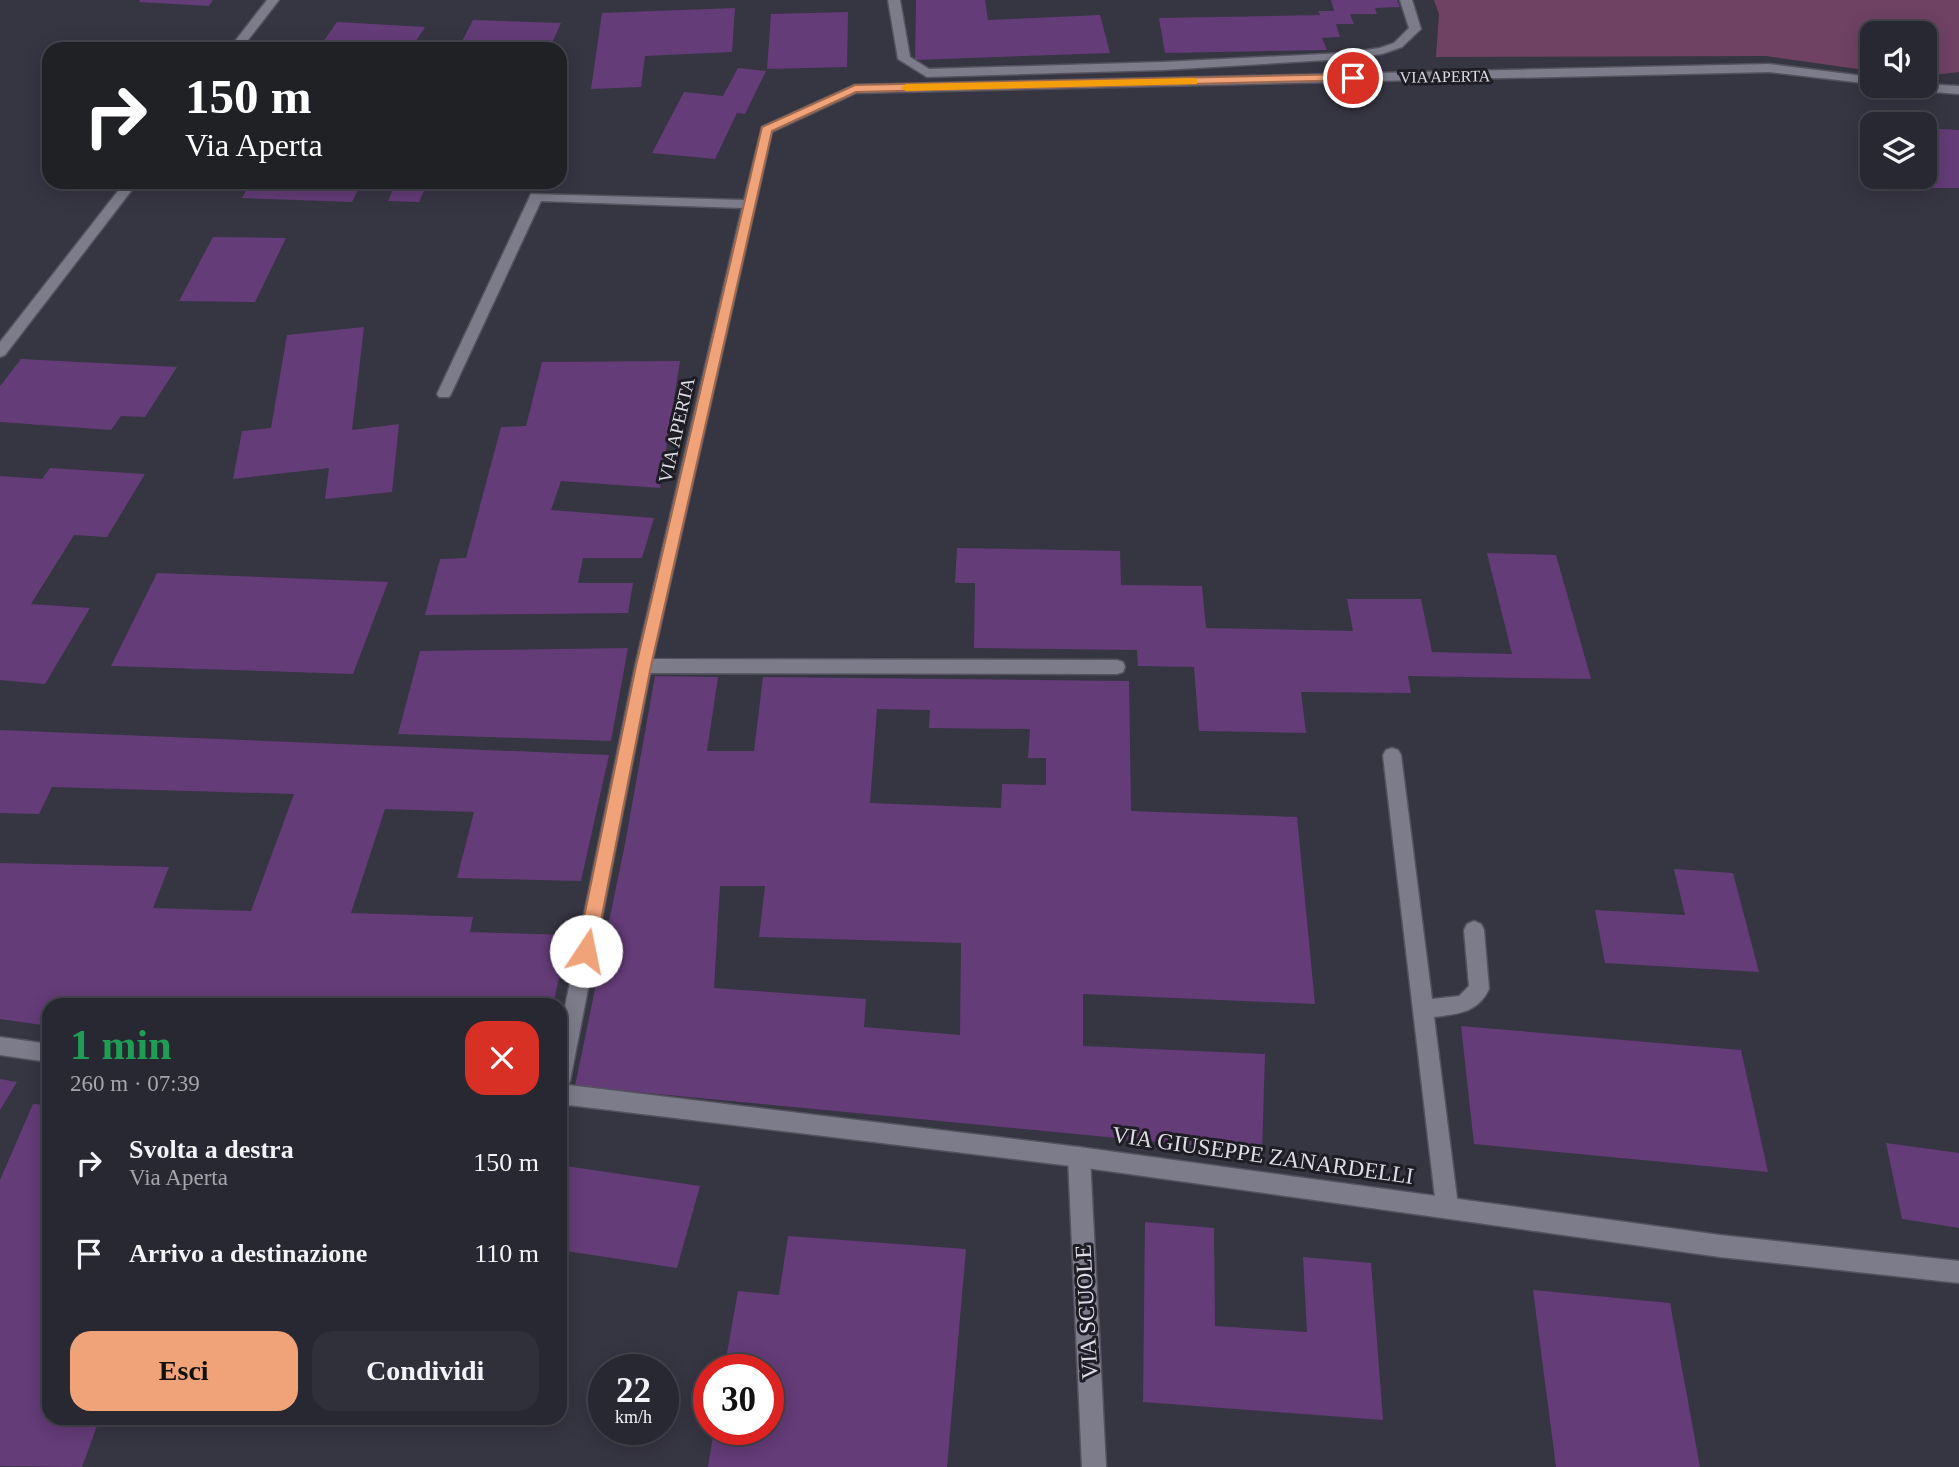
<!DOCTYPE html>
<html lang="it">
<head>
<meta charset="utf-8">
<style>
  body { margin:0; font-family:"Times New Roman",serif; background:#30303a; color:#f1f3f6; height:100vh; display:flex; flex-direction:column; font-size:26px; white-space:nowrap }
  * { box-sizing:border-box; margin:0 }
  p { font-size:23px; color:#a5a6ac }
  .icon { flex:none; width:38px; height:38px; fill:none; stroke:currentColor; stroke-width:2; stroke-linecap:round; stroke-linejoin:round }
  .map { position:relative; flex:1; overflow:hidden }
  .sheet { position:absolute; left:42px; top:998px; width:525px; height:427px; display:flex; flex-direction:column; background:#282832; border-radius:21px; box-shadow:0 4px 18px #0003,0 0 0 2px #44444d }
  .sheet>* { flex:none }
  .guide { position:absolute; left:42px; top:42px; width:525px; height:147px; border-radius:21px; box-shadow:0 4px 18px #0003,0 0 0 2px #44444d; background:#202124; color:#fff; overflow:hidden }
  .controls { position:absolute; left:1860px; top:21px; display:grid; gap:14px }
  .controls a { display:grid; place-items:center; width:77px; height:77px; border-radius:14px; background:#282832; box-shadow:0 4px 18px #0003,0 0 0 2px #44444d; font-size:35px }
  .speed { position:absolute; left:588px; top:1354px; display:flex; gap:14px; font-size:35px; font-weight:700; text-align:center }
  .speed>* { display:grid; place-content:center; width:91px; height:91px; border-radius:50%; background:#282832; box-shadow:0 4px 18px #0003,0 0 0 2px #44444d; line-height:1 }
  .speed small { font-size:18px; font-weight:400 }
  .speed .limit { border:10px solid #d22; background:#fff; color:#111 }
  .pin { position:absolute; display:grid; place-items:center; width:60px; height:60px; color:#fff; margin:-30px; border:4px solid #fff; border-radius:50%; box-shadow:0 2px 7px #0007 }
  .me { position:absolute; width:77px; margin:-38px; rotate:11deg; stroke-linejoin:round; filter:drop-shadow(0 0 5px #0008) }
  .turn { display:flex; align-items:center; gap:24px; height:147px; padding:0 28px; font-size:32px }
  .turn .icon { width:91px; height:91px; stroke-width:2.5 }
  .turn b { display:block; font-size:49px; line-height:60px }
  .round { display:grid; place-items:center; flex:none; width:74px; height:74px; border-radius:21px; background:#30303a }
  .overview { display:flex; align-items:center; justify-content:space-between; height:119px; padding:0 28px }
  h1 { font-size:42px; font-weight:700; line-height:52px; color:#1e9e55 }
  .button { display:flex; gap:14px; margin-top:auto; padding:14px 28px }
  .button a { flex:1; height:80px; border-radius:21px; background:#f0a279; color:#111; font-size:28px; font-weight:700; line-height:80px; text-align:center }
  .button a+a { background:#30303a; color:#f1f3f6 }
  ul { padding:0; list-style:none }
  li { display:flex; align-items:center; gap:21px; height:91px; padding:0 28px }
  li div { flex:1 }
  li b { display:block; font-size:26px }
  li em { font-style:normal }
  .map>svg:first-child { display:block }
  .green { fill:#6f4263 }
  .building { fill:#643c78; fill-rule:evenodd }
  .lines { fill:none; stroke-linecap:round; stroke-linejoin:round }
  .service-casing { stroke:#54525e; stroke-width:3 }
  .minor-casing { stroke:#54525e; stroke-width:3 }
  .tertiary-casing { stroke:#54525e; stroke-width:3 }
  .service { fill:#7d7c8b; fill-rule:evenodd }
  .minor { fill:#7d7c8b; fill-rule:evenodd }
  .tertiary { fill:#7d7c8b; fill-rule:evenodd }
  .route { fill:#f0a279; stroke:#9c694f; stroke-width:2 }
  .slow { fill:#f59e0b }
  .labels { text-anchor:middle; stroke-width:6; stroke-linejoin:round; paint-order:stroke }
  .far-street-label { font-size:16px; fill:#dedde6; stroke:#1e1d23 }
  .street-label { font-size:19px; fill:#dedde6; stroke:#1e1d23 }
  .near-street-label { font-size:23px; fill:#dedde6; stroke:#1e1d23 }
</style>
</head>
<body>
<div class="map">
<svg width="1959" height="1467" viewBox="0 0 1959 1467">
  <rect width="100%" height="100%" fill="#363542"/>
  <!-- green -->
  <path class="green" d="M 1434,0 L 1959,0 L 1959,72 L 1925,76 L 1925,33 L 1872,33 L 1872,71 L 1766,56 L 1436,57 L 1439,14 Z"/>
  <!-- building -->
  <path class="building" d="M 140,0 L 213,0 L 209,6 L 139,2 Z
    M 916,0 L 985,0 L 988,20 L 1100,15 L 1110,53 L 915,60 Z
    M 1331,0 L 1397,0 L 1400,7 L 1375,8 L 1377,14 L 1350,14 L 1354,24 L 1336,24 L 1340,37 L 1322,38 L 1327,50 L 1165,53 L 1159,18 L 1320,15 L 1318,11 L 1334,11 Z
    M 735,8 L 732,52 L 645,56 L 641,87 L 591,89 L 602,13 Z
    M 848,12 L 847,67 L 767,69 L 771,14 Z
    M 473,20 L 561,23 L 549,49 L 458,49 Z
    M 337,22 L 425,27 L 411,49 L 324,49 L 327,43 L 322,43 Z
    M 738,68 L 766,71 L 745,114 L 737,113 L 715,159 L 652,153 L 684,92 L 723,96 Z
    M 1925,128 L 1959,130 L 1959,188 L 1875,188 L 1859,162 L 1872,162 L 1872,177 L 1925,177 Z
    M 251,182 L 362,182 L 352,202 L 242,198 Z
    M 396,182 L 428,182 L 419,202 L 388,201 Z
    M 213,237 L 286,238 L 255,302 L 179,301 Z
    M 364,327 L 352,430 L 399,424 L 392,492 L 325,499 L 329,468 L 233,479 L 242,431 L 271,428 L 287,335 Z
    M 21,359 L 177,367 L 145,417 L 121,416 L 111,430 L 0,422 L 0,386 Z
    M 680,361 L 660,488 L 561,481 L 551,510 L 654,518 L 642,558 L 583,558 L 578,583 L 633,583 L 628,613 L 425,615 L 440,559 L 466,558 L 501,427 L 526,426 L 542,362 Z
    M 50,468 L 145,474 L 107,537 L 74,535 L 31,604 L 90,608 L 45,684 L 0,680 L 0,476 L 42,479 Z
    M 957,548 L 1120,551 L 1121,585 L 1202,586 L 1206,628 L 1353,631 L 1347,599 L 1421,599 L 1432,652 L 1512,654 L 1487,553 L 1556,555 L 1591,679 L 1408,676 L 1411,693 L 1301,692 L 1306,733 L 1199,731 L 1194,667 L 1138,666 L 1137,650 L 974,648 L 975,583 L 955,583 Z
    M 157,573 L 388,582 L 353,674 L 111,666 Z
    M 628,648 L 611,741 L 398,734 L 420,651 Z
    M 655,676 L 718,677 L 707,751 L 754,751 L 763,677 L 1129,681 L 1131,811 L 1297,817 L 1315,1004 L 1083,994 L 1083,1046 L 1265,1054 L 1262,1152 L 575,1086 L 625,844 ZM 877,709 L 930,710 L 929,728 L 1030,729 L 1028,758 L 1046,758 L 1046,785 L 1002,784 L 1001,808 L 870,803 ZM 720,886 L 765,886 L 759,937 L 961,943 L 960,1035 L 864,1027 L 866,999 L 714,988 Z
    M 0,730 L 609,755 L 581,881 L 457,878 L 474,812 L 385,809 L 351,913 L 473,917 L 470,932 L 569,935 L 553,1004 L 49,1004 L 49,1026 L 0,1019 L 0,863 L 169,867 L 153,908 L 251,911 L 294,794 L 52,787 L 39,814 L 0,813 Z
    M 1674,869 L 1733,873 L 1759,972 L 1605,963 L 1595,910 L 1685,915 Z
    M 1461,1026 L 1741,1050 L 1768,1172 L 1474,1144 Z
    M 0,1079 L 17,1082 L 0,1110 Z
    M 33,1104 L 49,1105 L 49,1418 L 100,1418 L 82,1467 L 0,1466 L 0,1180 Z
    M 1886,1143 L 1959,1153 L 1959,1228 L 1902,1219 Z
    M 566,1166 L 700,1186 L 677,1268 L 560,1250 L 560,1185 Z
    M 1145,1222 L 1214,1228 L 1215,1326 L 1307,1332 L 1303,1257 L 1371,1263 L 1383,1420 L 1143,1402 Z
    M 788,1236 L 966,1249 L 947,1467 L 708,1467 L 714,1430 L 768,1430 L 768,1370 L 724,1370 L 738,1291 L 779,1295 Z
    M 1533,1290 L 1670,1303 L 1700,1467 L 1556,1467 Z"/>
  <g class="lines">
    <!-- service casing -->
    <g class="service-casing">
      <path id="service" d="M 80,182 L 132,182 L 135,185 C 126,192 89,189 80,182 Z
        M 1392,748 L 1398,750 L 1401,755 L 1432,999 L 1459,996 L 1469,986 L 1464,930 L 1467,924 L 1474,921 L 1481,924 L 1484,930 L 1489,989 C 1478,1013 1457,1014 1434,1017 L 1458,1206 L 1455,1214 L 1447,1217 L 1439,1214 L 1436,1206 L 1383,755 L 1386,750 Z"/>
    </g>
    <!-- minor casing -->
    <g class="minor-casing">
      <path id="minor" d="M 267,0 L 279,0 L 241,49 L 229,49 Z
        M 888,0 L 900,0 L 910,57 L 929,69 L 1163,62 L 1344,53 L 1380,48 L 1394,43 L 1409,28 L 1400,0 L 1412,0 L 1421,29 L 1402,47 L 1382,54 L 1344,59 L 1163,70 L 927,77 L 898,59 Z
        M 1769,64 L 1872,77 L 1872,84 L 1769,72 L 856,93 L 772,132 L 653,659 L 1117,660 L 1123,662 L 1125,667 L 1123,672 L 1117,674 L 650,673 L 570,1081 L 567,1088 L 560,1091 L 560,1031 L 635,666 L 742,208 L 541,201 L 451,394 L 449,397 L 439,397 L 437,394 L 531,194 L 744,200 L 762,127 L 854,85 Z
        M 1925,84 L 1959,86 L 1959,94 L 1908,90 L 1902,86 Z
        M 125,182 L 138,182 L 5,355 L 0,357 L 0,342 Z
        M 1079,1147 L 1086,1150 L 1090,1157 L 1106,1467 L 1082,1467 L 1068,1157 L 1072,1150 Z"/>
    </g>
    <!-- tertiary casing -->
    <g class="tertiary-casing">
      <path id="tertiary" d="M 0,1037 L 49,1044 L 49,1062 L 0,1055 Z
        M 560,1084 L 1079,1147 L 1720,1235 L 1959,1261 L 1959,1283 L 1720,1257 L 1079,1167 L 560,1104 Z"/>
    </g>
    <!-- service -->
    <use href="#service" class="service"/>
    <!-- minor -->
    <use href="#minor" class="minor"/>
    <!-- tertiary -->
    <use href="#tertiary" class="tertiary"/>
  </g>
  <!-- route -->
  <path class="route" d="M 1353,74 L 1357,75 L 1357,80 L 856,92 L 772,131 L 651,666 L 595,951 L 592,957 L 586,959 L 580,957 L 577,951 L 636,666 L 762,127 L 855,85 Z"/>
  <!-- slow -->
  <path class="slow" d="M 1193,78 L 1197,79 L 1197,84 L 906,91 L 900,88 L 906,84 Z"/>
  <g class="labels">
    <!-- far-street labels -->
    <g class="far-street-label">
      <text transform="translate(1445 76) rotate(-1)" y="6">VIA APERTA</text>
    </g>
    <!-- street labels -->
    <g class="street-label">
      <text transform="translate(676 430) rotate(-77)" y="7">VIA APERTA</text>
    </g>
    <!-- near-street labels -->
    <g class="near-street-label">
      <text transform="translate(1263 1155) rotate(8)" y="8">VIA GIUSEPPE ZANARDELLI</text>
      <text transform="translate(1086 1312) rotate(-93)" y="8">VIA SCUOLE</text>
    </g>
  </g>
</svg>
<div class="controls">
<a><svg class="icon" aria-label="sound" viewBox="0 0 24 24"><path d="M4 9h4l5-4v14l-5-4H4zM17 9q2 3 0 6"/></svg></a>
<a><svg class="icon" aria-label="layers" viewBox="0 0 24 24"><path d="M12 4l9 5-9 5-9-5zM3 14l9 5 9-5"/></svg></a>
</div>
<div class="speed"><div>22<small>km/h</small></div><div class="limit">30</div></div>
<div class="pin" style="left:1353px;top:78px;background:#d93025"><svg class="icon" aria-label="arrive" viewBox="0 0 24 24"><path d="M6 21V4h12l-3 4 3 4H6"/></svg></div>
<svg class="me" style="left:586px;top:951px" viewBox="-20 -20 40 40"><circle r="19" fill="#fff"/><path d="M0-13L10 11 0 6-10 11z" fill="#f0a279"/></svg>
<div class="guide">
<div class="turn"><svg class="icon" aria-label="right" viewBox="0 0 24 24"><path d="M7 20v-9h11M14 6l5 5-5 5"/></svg><div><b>150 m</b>Via Aperta</div></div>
</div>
<section class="sheet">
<div class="overview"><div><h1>1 min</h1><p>260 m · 07:39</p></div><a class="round" style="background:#d93025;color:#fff"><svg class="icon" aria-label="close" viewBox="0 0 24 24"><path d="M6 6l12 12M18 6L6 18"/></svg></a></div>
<ul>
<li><svg class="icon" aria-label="right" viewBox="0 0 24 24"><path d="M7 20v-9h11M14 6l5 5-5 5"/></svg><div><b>Svolta a destra</b><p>Via Aperta</p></div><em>150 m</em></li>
<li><svg class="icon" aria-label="arrive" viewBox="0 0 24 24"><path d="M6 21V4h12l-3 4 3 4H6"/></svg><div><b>Arrivo a destinazione</b></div><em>110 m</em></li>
</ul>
<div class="button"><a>Esci</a><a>Condividi</a></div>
</section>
</div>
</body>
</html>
